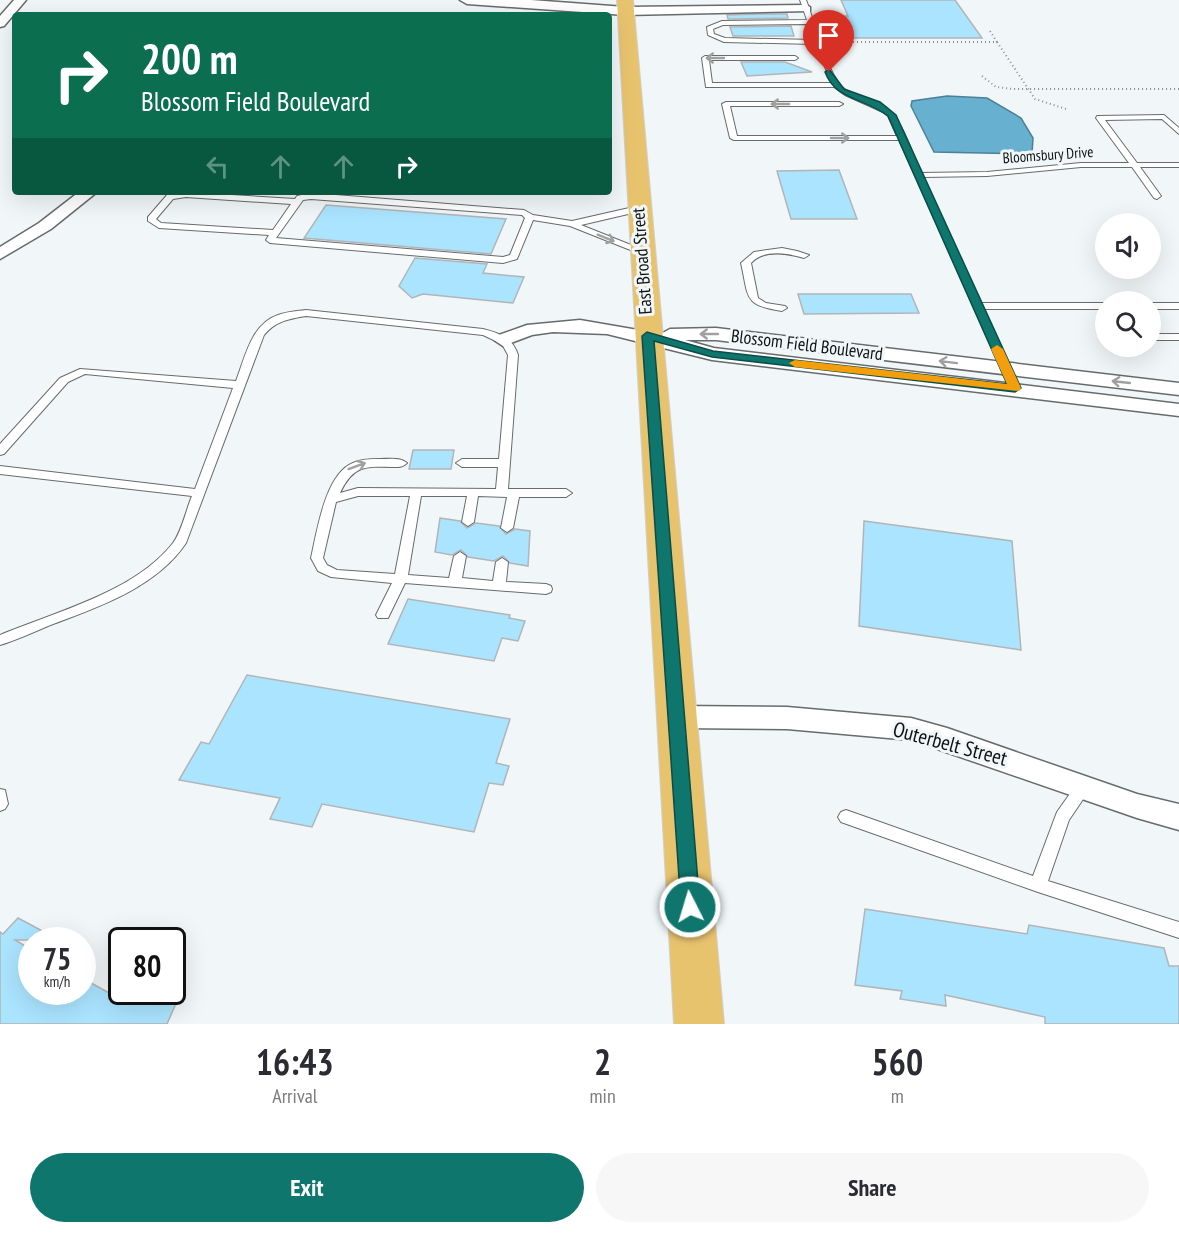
<!DOCTYPE html>
<html lang="en">
<head>
<meta charset="utf-8">
<style>
  body { margin:0; font-family:"PT Sans Narrow",sans-serif; background:#f7f7f7; color:#2b2b33; height:100vh; display:flex; flex-direction:column; font-size:22px; white-space:nowrap }
  * { box-sizing:border-box; margin:0 }
  p { font-size:20px; color:#7c7c81 }
  .icon { flex:none; width:33px; height:33px; fill:none; stroke:currentColor; stroke-width:2; stroke-linecap:round; stroke-linejoin:round }
  .map { position:relative; height:1024px; overflow:hidden }
  .panel { display:flex; flex-direction:column; background:#fff; flex:1 }
  .panel>* { flex:none }
  .hud { position:absolute; left:12px; top:12px; width:600px; height:183px; border-radius:6px; box-shadow:0 6px 24px #0002; background:#0b6e4f; color:#fff; overflow:hidden }
  .controls { position:absolute; left:1095px; top:213px; display:grid; gap:12px }
  .controls a { display:grid; place-items:center; width:66px; height:66px; border-radius:50%; background:#fff; box-shadow:0 6px 24px #0002; font-size:30px }
  .speed { position:absolute; left:18px; top:927px; display:flex; gap:12px; font-size:30px; font-weight:700; text-align:center }
  .speed>* { display:grid; place-content:center; width:78px; height:78px; border-radius:50%; background:#fff; box-shadow:0 6px 24px #0002; line-height:1 }
  .speed small { font-size:15px; font-weight:400 }
  .speed .limit { border:3px solid #111; border-radius:9px; background:#fff; color:#111 }
  .pin { position:absolute; display:grid; place-items:center; width:51px; height:51px; color:#fff; margin:-62px -26px; border-radius:50% 50% 50% 0; rotate:-45deg; box-shadow:0 0 6px #0007 }
  .pin .icon { rotate:45deg }
  .me { position:absolute; width:66px; margin:-33px; rotate:355deg; stroke-linejoin:round; filter:drop-shadow(0 0 4px #0008) }
  .turn { display:flex; align-items:center; gap:21px; height:126px; padding:0 30px; font-size:27px }
  .turn .icon { width:78px; height:78px; stroke-width:2.5 }
  .turn b { display:block; font-size:42px; line-height:51px }
  .lanes { display:flex; align-items:center; height:57px; padding:0 30px; background:#0003; justify-content:center; gap:30px; direction:ltr }
  .lanes .off { opacity:.35 }
  .eta { display:flex; justify-content:space-evenly; align-items:center; height:102px; text-align:center }
  .eta b { font-size:36px; font-weight:600; line-height:42px }
  .button { display:flex; gap:12px; margin-top:auto; padding:12px 30px }
  .button a { flex:1; height:69px; border-radius:36px; background:#0f766e; color:#fff; font-size:24px; font-weight:600; line-height:69px; text-align:center }
  .button a+a { background:#f7f7f7; color:#2b2b33 }
  .map>svg:first-child { display:block }
  .water { fill:#67b0d0; stroke:#4d8197; stroke-width:1.5 }
  .building { fill:#abe4ff; stroke:#b1b5b7; stroke-width:1.5 }
  .lines { fill:none; stroke-linecap:round; stroke-linejoin:round }
  .service-casing { stroke:#676b6c; stroke-width:2 }
  .minor-casing { stroke:#676b6c; stroke-width:3 }
  .tertiary-casing { stroke:#676b6c; stroke-width:3 }
  .trunk-casing { stroke:#cfd0d0; stroke-width:2 }
  .path { stroke:#8c8f90; stroke-width:2; stroke-dasharray:1 3; stroke-linecap:butt }
  .service { fill:#fff; fill-rule:evenodd }
  .minor { fill:#fff; fill-rule:evenodd }
  .tertiary { fill:#fff; fill-rule:evenodd }
  .trunk { fill:#e8c36e; fill-rule:evenodd }
  .oneway { stroke:#9fa0a0 }
  .route { fill:#0f766e; stroke:#0a4d48; stroke-width:1.5 }
  .slow { fill:#f59e0b }
  .labels { text-anchor:middle; stroke-width:6; stroke-linejoin:round; paint-order:stroke }
  .far-street-label { font-size:15px; fill:#101212; stroke:#f1f6f8 }
  .street-label { font-size:18px; fill:#101212; stroke:#f1f6f8 }
  .near-street-label { font-size:21px; fill:#101212; stroke:#f1f6f8 }
</style>
</head>
<body>
<div class="map">
<svg width="1179" height="1024" viewBox="0 0 1179 1024">
  <rect width="100%" height="100%" fill="#f1f6f8"/>
  <!-- water -->
  <path class="water" d="M 947,96 L 987,98 L 1021,118 L 1033,138 L 1032,154 L 934,152 L 911,106 L 912,101 Z"/>
  <!-- building -->
  <path class="building" d="M 841,0 L 955,0 L 982,38 L 841,38 L 831,16 L 848,16 Z
    M 761,14 L 787,14 L 788,18 L 728,19 L 727,15 Z
    M 791,26 L 794,36 L 733,36 L 730,27 Z
    M 741,62 L 785,62 L 812,72 L 747,76 Z
    M 839,170 L 857,219 L 791,219 L 777,171 Z
    M 326,205 L 506,219 L 491,254 L 304,238 Z
    M 415,258 L 487,264 L 483,273 L 524,277 L 513,303 L 423,294 L 412,298 L 399,286 Z
    M 798,294 L 911,294 L 919,313 L 804,314 Z
    M 413,450 L 454,450 L 451,469 L 409,469 Z
    M 440,518 L 460,521 L 467,528 L 476,523 L 499,526 L 506,534 L 515,529 L 530,531 L 528,566 L 510,563 L 503,556 L 494,561 L 468,557 L 461,550 L 452,555 L 435,552 Z
    M 864,521 L 1012,541 L 1021,650 L 859,626 Z
    M 408,599 L 510,615 L 509,618 L 525,621 L 518,641 L 502,638 L 494,661 L 388,644 Z
    M 247,675 L 510,719 L 496,763 L 509,766 L 503,785 L 489,783 L 474,832 L 322,804 L 312,827 L 270,819 L 280,798 L 179,780 L 201,742 L 209,744 Z
    M 865,909 L 1027,934 L 1029,925 L 1164,948 L 1169,966 L 1179,966 L 1179,1024 L 1045,1024 L 1045,1017 L 945,995 L 946,1006 L 900,999 L 902,991 L 855,985 Z
    M 18,918 L 59,940 L 15,940 L 32,950 L 32,992 L 82,992 L 82,978 L 122,1000 L 128,992 L 148,992 L 177,1001 L 167,1024 L 0,1024 L 0,932 L 3,934 Z"/>
  <g class="lines">
    <!-- service casing -->
    <g class="service-casing">
      <path id="service" d="M 800,0 L 806,0 C 815,23 825,67 841,86 C 851,97 870,98 883,105 C 901,116 912,153 921,173 L 987,172 L 1081,163 L 1129,163 L 1096,118 L 1097,116 L 1164,115 L 1179,128 L 1179,134 L 1162,119 L 1105,120 L 1137,163 L 1179,163 L 1179,167 L 1140,167 L 1161,196 L 1157,199 L 1154,198 L 1132,167 L 1081,167 L 987,176 L 923,177 L 981,303 L 1106,303 L 1106,309 L 984,309 L 1020,388 L 1019,390 L 1015,391 L 1010,388 L 899,140 L 734,140 L 730,138 L 722,104 L 726,102 L 839,102 L 843,104 L 839,106 L 730,106 L 737,136 L 897,136 L 888,116 L 883,112 L 845,95 L 834,87 L 706,87 L 702,58 L 705,56 L 795,56 L 798,58 L 795,60 L 709,60 L 712,83 L 832,83 L 815,44 L 724,42 L 708,35 L 707,27 L 722,21 L 807,20 ZM 808,24 L 814,40 L 725,38 L 714,34 L 713,29 L 723,25 Z
        M 183,192 L 295,199 L 297,196 L 311,193 L 524,210 L 533,215 L 572,221 L 638,206 L 642,209 L 641,211 L 581,225 L 646,251 L 644,253 L 638,253 L 570,226 L 533,220 L 517,259 L 503,263 L 270,243 L 266,240 L 269,235 L 159,228 L 148,221 L 148,217 L 167,195 ZM 186,197 L 291,204 L 273,230 L 161,223 L 156,219 L 173,199 ZM 311,199 L 522,215 L 525,218 L 510,255 L 503,257 L 276,238 L 303,200 Z
        M 782,248 L 797,251 L 809,255 L 804,258 C 787,253 764,249 751,263 L 758,298 L 766,303 L 785,306 L 787,308 L 782,311 C 743,305 749,298 741,263 L 754,252 Z
        M 1150,303 L 1179,303 L 1179,309 L 1150,309 Z
        M 306,310 L 483,329 C 499,333 513,338 518,355 L 508,489 L 566,489 L 572,493 L 566,497 L 519,497 L 513,528 L 507,532 L 501,528 L 507,497 L 478,496 L 474,522 L 468,526 L 462,522 L 467,496 L 421,496 L 408,575 L 449,578 L 454,556 L 460,552 L 466,556 L 462,578 L 493,581 L 496,562 L 502,558 L 508,562 L 506,582 L 546,584 L 551,586 L 552,589 L 551,592 L 546,594 L 405,583 L 388,618 L 378,618 L 376,615 L 392,583 L 331,577 L 318,571 L 311,558 C 317,532 325,474 353,463 C 361,459 371,459 380,459 C 389,459 400,457 407,463 C 403,467 400,467 394,467 C 365,466 353,465 340,493 L 358,488 L 496,489 L 498,467 L 462,467 L 456,463 L 462,459 L 499,459 L 508,355 L 502,344 L 483,335 L 306,316 C 288,319 276,321 264,335 L 186,543 C 156,588 96,608 48,626 C 32,633 16,640 0,645 L 0,635 C 55,612 135,592 173,543 C 182,531 186,510 192,496 L 0,474 L 0,466 L 195,489 L 233,388 L 85,374 L 68,382 L 4,454 L 0,455 L 0,444 L 60,378 L 80,369 L 236,381 C 245,358 251,324 278,315 C 286,312 297,311 306,310 ZM 358,496 L 410,496 L 395,574 L 337,570 L 327,565 L 323,558 L 336,502 Z
        M 1150,334 L 1179,334 L 1179,340 L 1150,340 Z
        M 1084,780 L 1089,781 L 1092,786 L 1069,820 L 1048,881 L 1179,922 L 1179,938 L 1038,892 L 841,822 L 838,817 L 841,812 L 846,810 L 1033,876 L 1057,812 L 1079,781 Z
        M 0,789 L 5,790 L 8,804 L 5,809 L 0,811 Z"/>
    </g>
    <!-- minor casing -->
    <g class="minor-casing">
      <path id="minor" d="M 14,0 L 26,0 L 4,26 L 0,27 L 0,16 Z
        M 806,5 L 810,7 L 810,11 L 625,15 L 619,11 L 625,7 Z
        M 79,192 L 97,192 L 51,229 L 0,259 L 0,247 L 39,223 Z
        M 580,320 L 661,334 L 670,329 L 716,328 L 1179,383 L 1179,395 L 716,340 L 685,340 L 714,348 L 1179,404 L 1179,416 L 712,360 L 607,334 L 553,332 L 532,335 L 503,346 L 494,340 L 496,336 L 527,325 Z
        M 676,706 L 787,707 L 911,718 L 947,728 L 1137,794 L 1179,804 L 1179,830 L 1137,818 L 911,740 L 787,729 L 676,728 L 667,725 L 663,717 L 667,709 Z"/>
    </g>
    <!-- tertiary casing -->
    <g class="tertiary-casing">
      <path id="tertiary" d="M 460,0 L 531,0 L 625,7 L 632,11 L 625,15 L 467,4 Z"/>
    </g>
    <!-- trunk casing -->
    <g class="trunk-casing">
      <path id="trunk" d="M 617,0 L 633,0 L 724,1024 L 674,1024 Z"/>
    </g>
    <!-- path -->
    <path class="path" d="M 833,42 L 997,42 L 990,31
      M 997,42 L 1035,99 L 1066,109
      M 982,76 L 996,87 L 1013,89 L 1179,89"/>
    <!-- service -->
    <use href="#service" class="service"/>
    <!-- minor -->
    <use href="#minor" class="minor"/>
    <!-- tertiary -->
    <use href="#tertiary" class="tertiary"/>
    <!-- trunk -->
    <use href="#trunk" class="trunk"/>
  </g>
  <!-- one-way arrows -->
  <defs><path id="oneway-shaft" d="M-6 0H5M1.5-3L5.5 0L1.5 3" fill="none" stroke-width="1.6" stroke-linecap="round" stroke-linejoin="round" transform="scale(1.5)"/></defs>
  <g class="oneway">
    <use href="#oneway-shaft" transform="translate(715 58) rotate(-180)"/>
    <use href="#oneway-shaft" transform="translate(780 104) rotate(180)"/>
    <use href="#oneway-shaft" transform="translate(840 138)"/>
    <use href="#oneway-shaft" transform="translate(606 238) rotate(22)"/>
    <use href="#oneway-shaft" transform="translate(709 334) rotate(180)"/>
    <use href="#oneway-shaft" transform="translate(948 362) rotate(-173)"/>
    <use href="#oneway-shaft" transform="translate(1121 382) rotate(-174)"/>
    <use href="#oneway-shaft" transform="translate(357 466) rotate(-20)"/>
  </g>
  <!-- route -->
  <path class="route" d="M 829,69 L 844,89 L 880,102 L 896,115 L 1021,388 L 1015,392 L 712,357 L 654,341 L 700,907 L 697,913 L 690,915 L 684,913 L 681,907 L 642,336 L 647,332 L 713,351 L 1007,384 L 888,116 C 863,97 836,101 825,72 Z"/>
  <!-- slow -->
  <path class="slow" d="M 997,345 L 1003,349 L 1021,388 L 1019,391 L 795,367 L 789,363 L 795,360 L 1007,384 L 991,349 Z"/>
  <g class="labels">
    <!-- far-street labels -->
    <g class="far-street-label">
      <text transform="translate(1048 155) rotate(-4)" y="5">Bloomsbury Drive</text>
    </g>
    <!-- street labels -->
    <g class="street-label">
      <text transform="translate(642 261) rotate(-94)" y="6">East Broad Street</text>
      <text transform="translate(807 345) rotate(7)" y="6">Blossom Field Boulevard</text>
    </g>
    <!-- near-street labels -->
    <g class="near-street-label">
      <text transform="translate(950 744) rotate(15)" y="7">Outerbelt Street</text>
    </g>
  </g>
</svg>
<div class="controls">
<a><svg class="icon" aria-label="sound" viewBox="0 0 24 24"><path d="M4 9h4l5-4v14l-5-4H4zM17 9q2 3 0 6"/></svg></a>
<a><svg class="icon" aria-label="search" viewBox="0 0 24 24"><circle cx="10" cy="10" r="6"/><path d="M15 15l6 6"/></svg></a>
</div>
<div class="speed"><div>75<small>km/h</small></div><div class="limit">80</div></div>
<div class="pin" style="left:829px;top:72px;background:#d93025"><svg class="icon" aria-label="arrive" viewBox="0 0 24 24"><path d="M6 21V4h12l-3 4 3 4H6"/></svg></div>
<svg class="me" style="left:690px;top:907px" viewBox="-20 -20 40 40"><circle r="17" fill="#0f766e" stroke="#fff" stroke-width="3"/><path d="M0-11L8 9 0 5-8 9z" fill="#fff"/></svg>
<div class="hud">
<div class="turn"><svg class="icon" aria-label="right" viewBox="0 0 24 24"><path d="M7 20v-9h11M14 6l5 5-5 5"/></svg><div><b>200 m</b>Blossom Field Boulevard</div></div>
<div class="lanes"><svg class="icon off" aria-label="left" viewBox="0 0 24 24"><path d="M17 20v-9H6M10 6l-5 5 5 5"/></svg><svg class="icon off" aria-label="ahead" viewBox="0 0 24 24"><path d="M12 20V5M6 11l6-6 6 6"/></svg><svg class="icon off" aria-label="ahead" viewBox="0 0 24 24"><path d="M12 20V5M6 11l6-6 6 6"/></svg><svg class="icon" aria-label="right" viewBox="0 0 24 24"><path d="M7 20v-9h11M14 6l5 5-5 5"/></svg></div>
</div>
</div>
<section class="panel">
<div class="eta">
<div><b>16:43</b><p>Arrival</p></div>
<div><b>2</b><p>min</p></div>
<div><b>560</b><p>m</p></div>
</div>
<div class="button"><a>Exit</a><a>Share</a></div>
</section>
</body>
</html>
